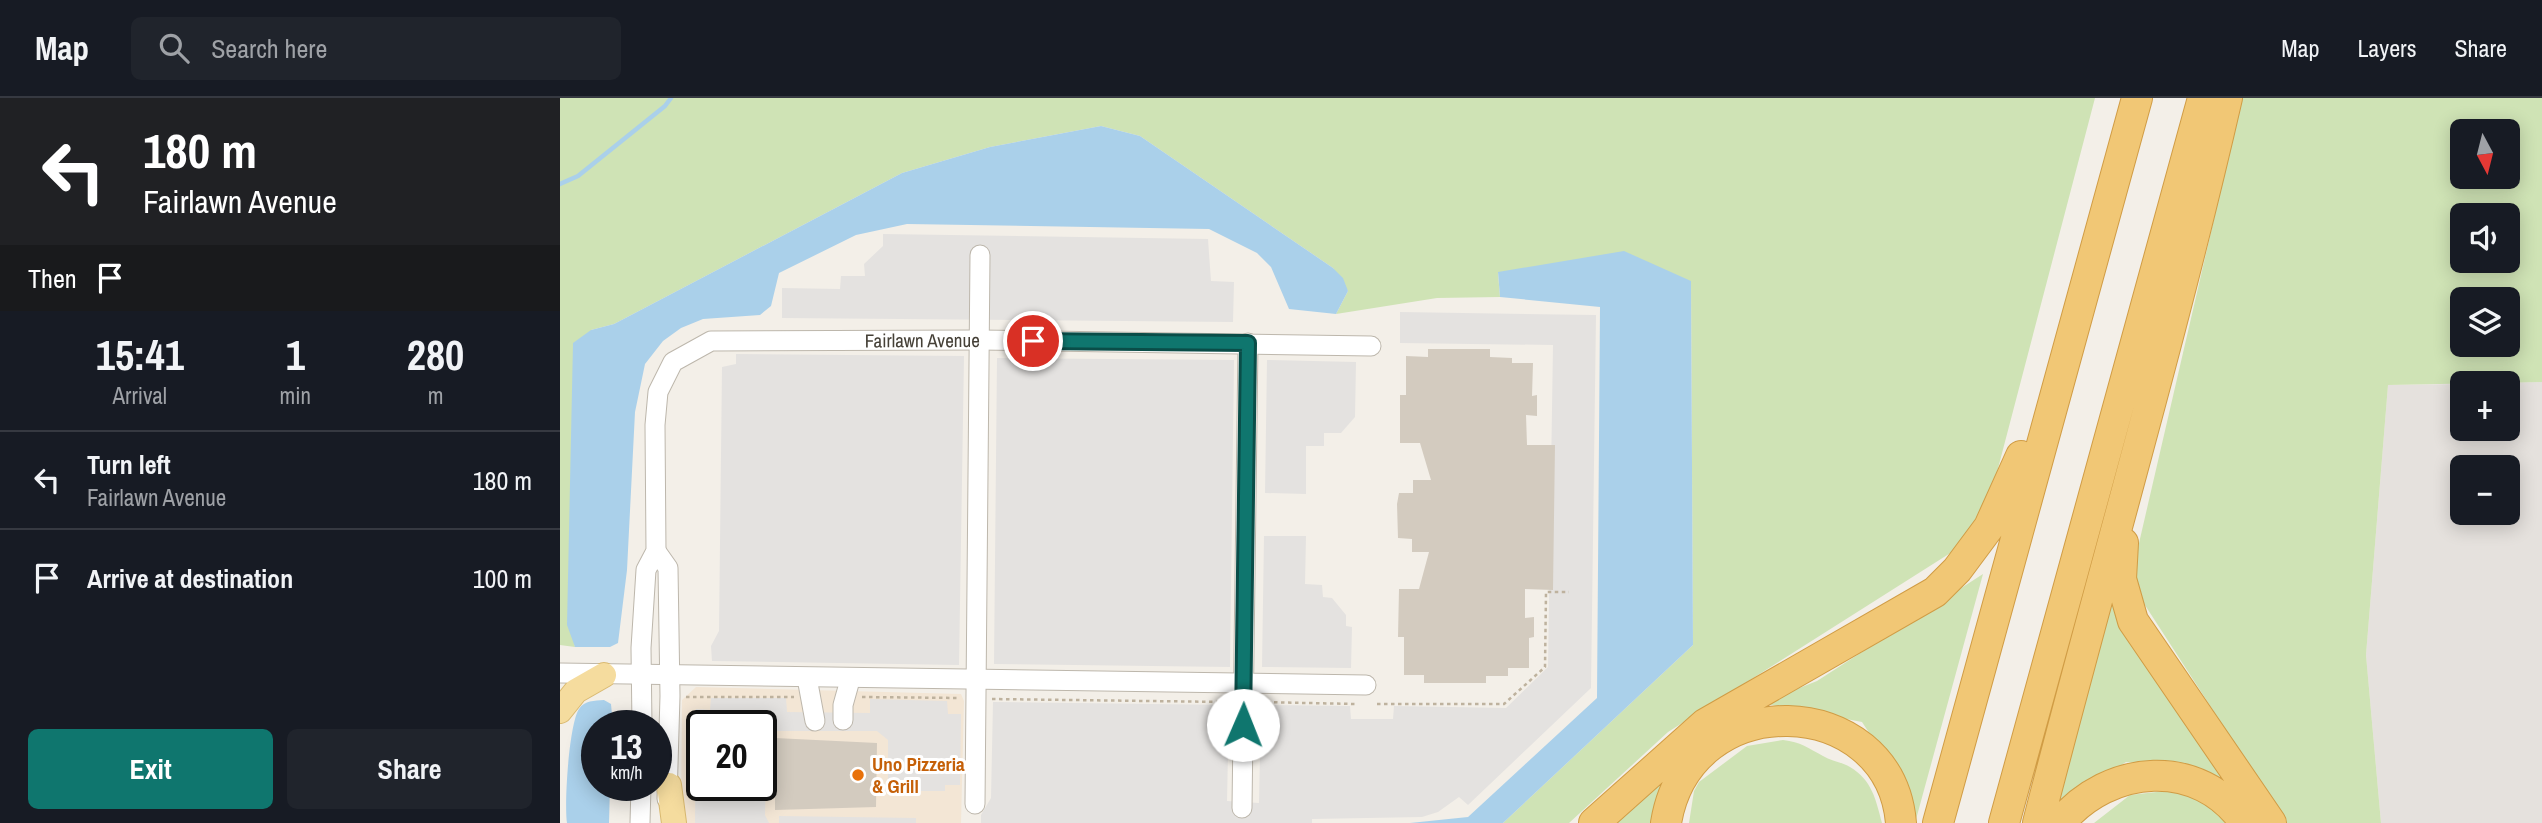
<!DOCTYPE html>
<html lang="en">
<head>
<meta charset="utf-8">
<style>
  body { margin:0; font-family:"Archivo Narrow",sans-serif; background:#20242c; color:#f1f3f6; height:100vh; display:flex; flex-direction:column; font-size:26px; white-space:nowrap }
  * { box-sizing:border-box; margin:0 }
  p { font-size:23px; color:#9ea1a6 }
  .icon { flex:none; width:38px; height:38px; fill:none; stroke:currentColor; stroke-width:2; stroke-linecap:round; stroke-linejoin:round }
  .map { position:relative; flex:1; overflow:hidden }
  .panel { display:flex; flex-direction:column; background:#171b24; width:560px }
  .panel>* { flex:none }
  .hud { background:#202124; color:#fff; overflow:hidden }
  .needle { width:46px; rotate:173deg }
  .controls { position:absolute; left:1890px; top:21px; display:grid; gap:14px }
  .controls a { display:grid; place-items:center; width:70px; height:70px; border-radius:10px; background:#171b24; box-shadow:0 4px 18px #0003; font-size:35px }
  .speed { position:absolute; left:21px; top:612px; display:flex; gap:14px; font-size:35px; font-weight:700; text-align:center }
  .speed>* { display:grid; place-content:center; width:91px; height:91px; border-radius:50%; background:#171b24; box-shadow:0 4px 18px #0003; line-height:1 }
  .speed small { font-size:18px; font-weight:400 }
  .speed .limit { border:4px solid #111; border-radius:10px; background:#fff; color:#111 }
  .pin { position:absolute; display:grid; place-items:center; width:60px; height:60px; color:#fff; margin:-30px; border:4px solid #fff; border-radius:50%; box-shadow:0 2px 7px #0007 }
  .me { position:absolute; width:77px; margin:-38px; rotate:1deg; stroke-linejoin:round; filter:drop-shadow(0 0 5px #0008) }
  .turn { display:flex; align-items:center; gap:24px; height:147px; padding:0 28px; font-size:32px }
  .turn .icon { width:91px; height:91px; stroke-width:2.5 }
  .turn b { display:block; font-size:49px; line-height:60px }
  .then { display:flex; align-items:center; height:66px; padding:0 28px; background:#0003; gap:14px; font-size:26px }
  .eta { display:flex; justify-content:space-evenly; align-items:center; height:119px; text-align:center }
  .eta b { font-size:42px; font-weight:800; line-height:49px }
  .primary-button { display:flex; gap:14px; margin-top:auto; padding:14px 28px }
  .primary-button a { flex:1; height:80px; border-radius:10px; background:#0f766e; color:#fff; font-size:28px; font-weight:800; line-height:80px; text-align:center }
  .primary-button a+a { background:#20242c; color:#f1f3f6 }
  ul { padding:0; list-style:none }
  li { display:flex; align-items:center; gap:21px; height:98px; padding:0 28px; border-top:2px solid #363941 }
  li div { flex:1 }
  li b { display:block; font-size:26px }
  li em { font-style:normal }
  header { display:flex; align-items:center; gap:42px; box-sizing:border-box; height:98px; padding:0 35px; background:#171b24; border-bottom:2px solid #363941 }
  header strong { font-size:33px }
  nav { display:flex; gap:38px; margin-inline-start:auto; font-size:24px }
  .search { width:490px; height:63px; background:#20242c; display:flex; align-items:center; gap:18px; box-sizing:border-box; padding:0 24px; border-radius:10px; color:#9ea1a6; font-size:26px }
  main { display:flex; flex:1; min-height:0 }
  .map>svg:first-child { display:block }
  .commercial { fill:#f3e6d5; fill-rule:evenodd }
  .industrial { fill:#e5e1dd; fill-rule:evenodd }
  .green { fill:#cfe3b5; fill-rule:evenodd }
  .parking { fill:#e4e2e0; fill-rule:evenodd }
  .water { fill:#aad0ea }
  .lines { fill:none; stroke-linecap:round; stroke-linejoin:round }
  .stream { stroke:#aad0ea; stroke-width:4.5 }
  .building { fill:#d3cbbf }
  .minor-casing { stroke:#bdb7ac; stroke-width:21 }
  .major-casing { stroke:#d9b970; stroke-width:26 }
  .highway-casing { stroke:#d09c45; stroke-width:32 }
  .path { stroke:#beb29e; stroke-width:2.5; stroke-dasharray:3.5 3.5; stroke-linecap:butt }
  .minor { stroke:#fff; stroke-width:19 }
  .major { stroke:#f5dc9e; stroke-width:24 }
  .highway { stroke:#f1c775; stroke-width:30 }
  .route-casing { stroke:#0a4d48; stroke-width:18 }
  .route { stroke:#0f766e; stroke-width:12 }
  .food-dot { fill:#e8710a; stroke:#fff; stroke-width:2.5 }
  .labels { text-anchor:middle; stroke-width:6; stroke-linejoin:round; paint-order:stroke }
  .street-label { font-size:19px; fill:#454037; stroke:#fff }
  .food-label { font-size:19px; font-weight:bold; fill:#c56008; stroke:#fff; text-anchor:start }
</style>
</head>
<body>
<header>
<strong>Map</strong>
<div class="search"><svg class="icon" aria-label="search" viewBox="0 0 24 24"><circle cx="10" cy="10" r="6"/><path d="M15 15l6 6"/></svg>Search here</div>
<nav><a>Map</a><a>Layers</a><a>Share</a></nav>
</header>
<main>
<section class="panel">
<div class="hud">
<div class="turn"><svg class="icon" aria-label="left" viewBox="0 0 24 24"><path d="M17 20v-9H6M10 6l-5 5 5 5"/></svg><div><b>180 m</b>Fairlawn Avenue</div></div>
<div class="then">Then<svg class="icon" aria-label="arrive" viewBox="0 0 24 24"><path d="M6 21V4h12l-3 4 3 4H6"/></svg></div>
</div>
<div class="eta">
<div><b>15:41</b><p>Arrival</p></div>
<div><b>1</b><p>min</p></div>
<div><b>280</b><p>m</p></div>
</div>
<ul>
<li><svg class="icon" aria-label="left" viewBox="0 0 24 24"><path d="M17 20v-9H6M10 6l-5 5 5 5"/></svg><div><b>Turn left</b><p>Fairlawn Avenue</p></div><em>180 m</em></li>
<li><svg class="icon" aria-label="arrive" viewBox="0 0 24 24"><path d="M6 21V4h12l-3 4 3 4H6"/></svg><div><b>Arrive at destination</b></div><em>100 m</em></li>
</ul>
<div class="primary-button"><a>Exit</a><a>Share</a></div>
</section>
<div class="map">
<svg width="1982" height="725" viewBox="0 0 1982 725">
  <rect width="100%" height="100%" fill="#f3efe8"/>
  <!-- commercial -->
  <path class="commercial" d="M 136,589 L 401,596 L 404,603 L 401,725 L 121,725 L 122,602 ZM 142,628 L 201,628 L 201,688 L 142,688 Z"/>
  <!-- industrial -->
  <path class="industrial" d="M 1982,284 L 1982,725 L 1821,725 L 1806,557 L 1828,287 L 1902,286 L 1902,331 L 1948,331 L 1948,285 L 1921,285 ZM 1902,369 L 1948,369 L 1948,415 L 1902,415 Z"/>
  <!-- green -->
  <path class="green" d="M 0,0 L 1535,0 L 1430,401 L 1403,447 L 1108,634 L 1009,725 L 943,725 L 1133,547 L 1131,183 L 938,175 L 940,199 L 877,200 L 776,216 L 788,193 L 773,170 L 580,38 L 541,28 L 430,49 L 342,75 L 54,226 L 31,232 C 21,314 0,474 15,549 L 0,547 Z
    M 1682,0 L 1982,0 L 1982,284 L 1828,287 L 1806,557 L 1821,725 L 1726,725 L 1570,484 ZM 1902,33 L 1948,33 L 1948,79 L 1902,79 ZM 1902,117 L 1948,117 L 1948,163 L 1902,163 ZM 1902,201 L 1948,201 L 1948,247 L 1902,247 Z
    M 1423,476 L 1355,725 L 1344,688 L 1302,624 L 1202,605 L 1257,583 Z
    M 1549,489 L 1677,690 L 1641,673 L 1566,664 L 1492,713 Z
    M 1223,642 C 1241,644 1248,650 1263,658 C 1271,663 1282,664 1290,669 C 1312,682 1316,702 1322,725 L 1129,725 L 1134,693 L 1139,684 L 1187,648 Z
    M 1113,670 L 1101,725 L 1050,725 Z
    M 1614,692 L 1644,704 L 1669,725 L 1534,725 L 1570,697 Z"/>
  <!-- parking -->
  <path class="parking" d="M 323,136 L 648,141 L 651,183 L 674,184 L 673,224 L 222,220 L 222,190 L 280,191 L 281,178 L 305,178 L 304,166 L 323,148 Z
    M 840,214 L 1036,217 L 1031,590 L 908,707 L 899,699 L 878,714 L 862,719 L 752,721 L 752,725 L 421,725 L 421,717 L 431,700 L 433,604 L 669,607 L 667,703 L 699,705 L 701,607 L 790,608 L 791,621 L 833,621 L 834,608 L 946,610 L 988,569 L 993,247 L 840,245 Z
    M 176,256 L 404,258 L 399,567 L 152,563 L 151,548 L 159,533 L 162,269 L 176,266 Z
    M 437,260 L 674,262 L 670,569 L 434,566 Z
    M 707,262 L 796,264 L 795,319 L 781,335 L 764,335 L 764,348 L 746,348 L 746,396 L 705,395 Z
    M 704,438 L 746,438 L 745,486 L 762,487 L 763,499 L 772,500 L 786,517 L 786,528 L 792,529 L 791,570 L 702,569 Z
    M 151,600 L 226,600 L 227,614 L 310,615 L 310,601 L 387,603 L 388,616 L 401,616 L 400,687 L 385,687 L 385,693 L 328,693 L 328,642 L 317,633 L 211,633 L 207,638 L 205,717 L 209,725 L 135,725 L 136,611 L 150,612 ZM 142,628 L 201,628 L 201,688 L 142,688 Z
    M 219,718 L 356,720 L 356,725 L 219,725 Z"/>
  <!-- water -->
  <path class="water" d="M 541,28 L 580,38 L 773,170 L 783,180 L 788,193 L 776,216 L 729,211 L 711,169 L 697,155 L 649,131 L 347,126 L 296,137 L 219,175 L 211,208 L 200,217 L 143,221 L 121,230 L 103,243 L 85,266 L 75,314 L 67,472 L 58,545 L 50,549 L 15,549 L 7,527 L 13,245 L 31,232 L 54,226 L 342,75 L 430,49 Z
    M 1064,153 L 1131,183 L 1133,547 L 943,725 L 850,725 L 908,719 L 1037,600 L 1040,209 L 940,199 L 938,174 Z
    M 44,602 L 51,606 L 53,628 L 37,628 L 37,688 L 50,688 L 49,725 L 7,725 C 4,706 9,626 19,611 C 25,602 34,603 44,602 Z"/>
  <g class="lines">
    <!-- stream -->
    <path class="stream" d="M 0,86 L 18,78 L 105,8 L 111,0"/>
  </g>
  <!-- building -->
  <path class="building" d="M 868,251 L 930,251 L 930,259 L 952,260 L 952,265 L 973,265 L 972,298 L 977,297 L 977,318 L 966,317 L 967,347 L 995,347 L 993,492 L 965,491 L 965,520 L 974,519 L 974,539 L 969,540 L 969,570 L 948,570 L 948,578 L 926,578 L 926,585 L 864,585 L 864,577 L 844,577 L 844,539 L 838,539 L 839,491 L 859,491 L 869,454 L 852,454 L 852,441 L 838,440 L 837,406 L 839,395 L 853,395 L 853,382 L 871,382 L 860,345 L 840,345 L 840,297 L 846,297 L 846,258 L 868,259 Z
    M 215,640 L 317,645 L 316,709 L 215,712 Z"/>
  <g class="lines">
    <!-- minor casing -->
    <g class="minor-casing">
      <g id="minor">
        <path d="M 96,453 L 108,470 L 110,598 L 107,701"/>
        <path d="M 0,575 L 806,587"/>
        <path d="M 247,580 L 255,623"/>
        <path d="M 283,622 L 283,607 L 290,582"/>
        <path id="s1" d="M 82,628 L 81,550 L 86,472 L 96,453 L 95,327 L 98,294 L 113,264 L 151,243 L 419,242 L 811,248"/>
        <path d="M 415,706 L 420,157"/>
        <path d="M 682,710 L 688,245"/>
        <path d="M 80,725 L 81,688"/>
      </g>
    </g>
    <!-- major casing -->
    <g class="major-casing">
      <path id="major" d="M 0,613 L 16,593 L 44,577
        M 109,687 L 114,725"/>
    </g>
    <!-- highway casing -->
    <g class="highway-casing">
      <path id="highway" d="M 1563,445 L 1561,481 L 1573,523 L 1711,725
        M 1034,725 L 1145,626 L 1375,494 L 1397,472 L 1429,429 L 1461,358
        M 1106,725 C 1129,585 1330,593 1341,725
        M 1378,725 L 1577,0
        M 1444,725 L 1643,0
        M 1478,725 C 1540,483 1611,244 1667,0
        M 1500,725 C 1549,666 1639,658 1685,725"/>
    </g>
    <!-- path -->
    <path class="path" d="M 126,599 L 234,599
      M 302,599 L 400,600
      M 432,601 L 667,604
      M 700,604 L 795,606
      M 817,606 L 944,606 L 985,569 L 986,494 L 1009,494"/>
    <!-- minor -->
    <use href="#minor" class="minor"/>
    <!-- major -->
    <use href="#major" class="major"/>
    <!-- highway -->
    <use href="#highway" class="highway"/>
  </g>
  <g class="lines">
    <!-- route casing -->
    <g class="route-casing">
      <path id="route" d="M 473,243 L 688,245 L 683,627"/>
    </g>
    <!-- route -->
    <use href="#route" class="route"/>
  </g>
  <!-- markers -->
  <circle class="food-dot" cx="298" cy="677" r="7"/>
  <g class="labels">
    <!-- street labels -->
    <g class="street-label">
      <text dy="7" stroke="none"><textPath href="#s1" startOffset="625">Fairlawn Avenue</textPath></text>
    </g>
    <!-- food labels -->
    <g class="food-label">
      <text x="312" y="673">Uno Pizzeria<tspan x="312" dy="22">&amp; Grill</tspan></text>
    </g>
  </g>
</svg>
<div class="controls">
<a><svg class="needle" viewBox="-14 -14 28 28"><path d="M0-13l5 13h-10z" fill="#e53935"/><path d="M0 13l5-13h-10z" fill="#9ea1a6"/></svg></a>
<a><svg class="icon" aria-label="sound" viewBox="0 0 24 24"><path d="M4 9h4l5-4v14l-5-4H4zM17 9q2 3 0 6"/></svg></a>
<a><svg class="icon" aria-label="layers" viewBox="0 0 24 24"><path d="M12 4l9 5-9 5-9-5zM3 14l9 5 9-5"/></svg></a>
<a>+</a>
<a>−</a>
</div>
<div class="speed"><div>13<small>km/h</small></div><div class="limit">20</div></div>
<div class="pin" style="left:473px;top:243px;background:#d93025"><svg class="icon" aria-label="arrive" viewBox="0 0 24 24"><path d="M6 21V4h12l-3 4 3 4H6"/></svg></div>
<svg class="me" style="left:683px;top:627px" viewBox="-20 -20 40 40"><circle r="19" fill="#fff"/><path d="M0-13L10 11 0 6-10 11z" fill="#0f766e"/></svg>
</div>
</main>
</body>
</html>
